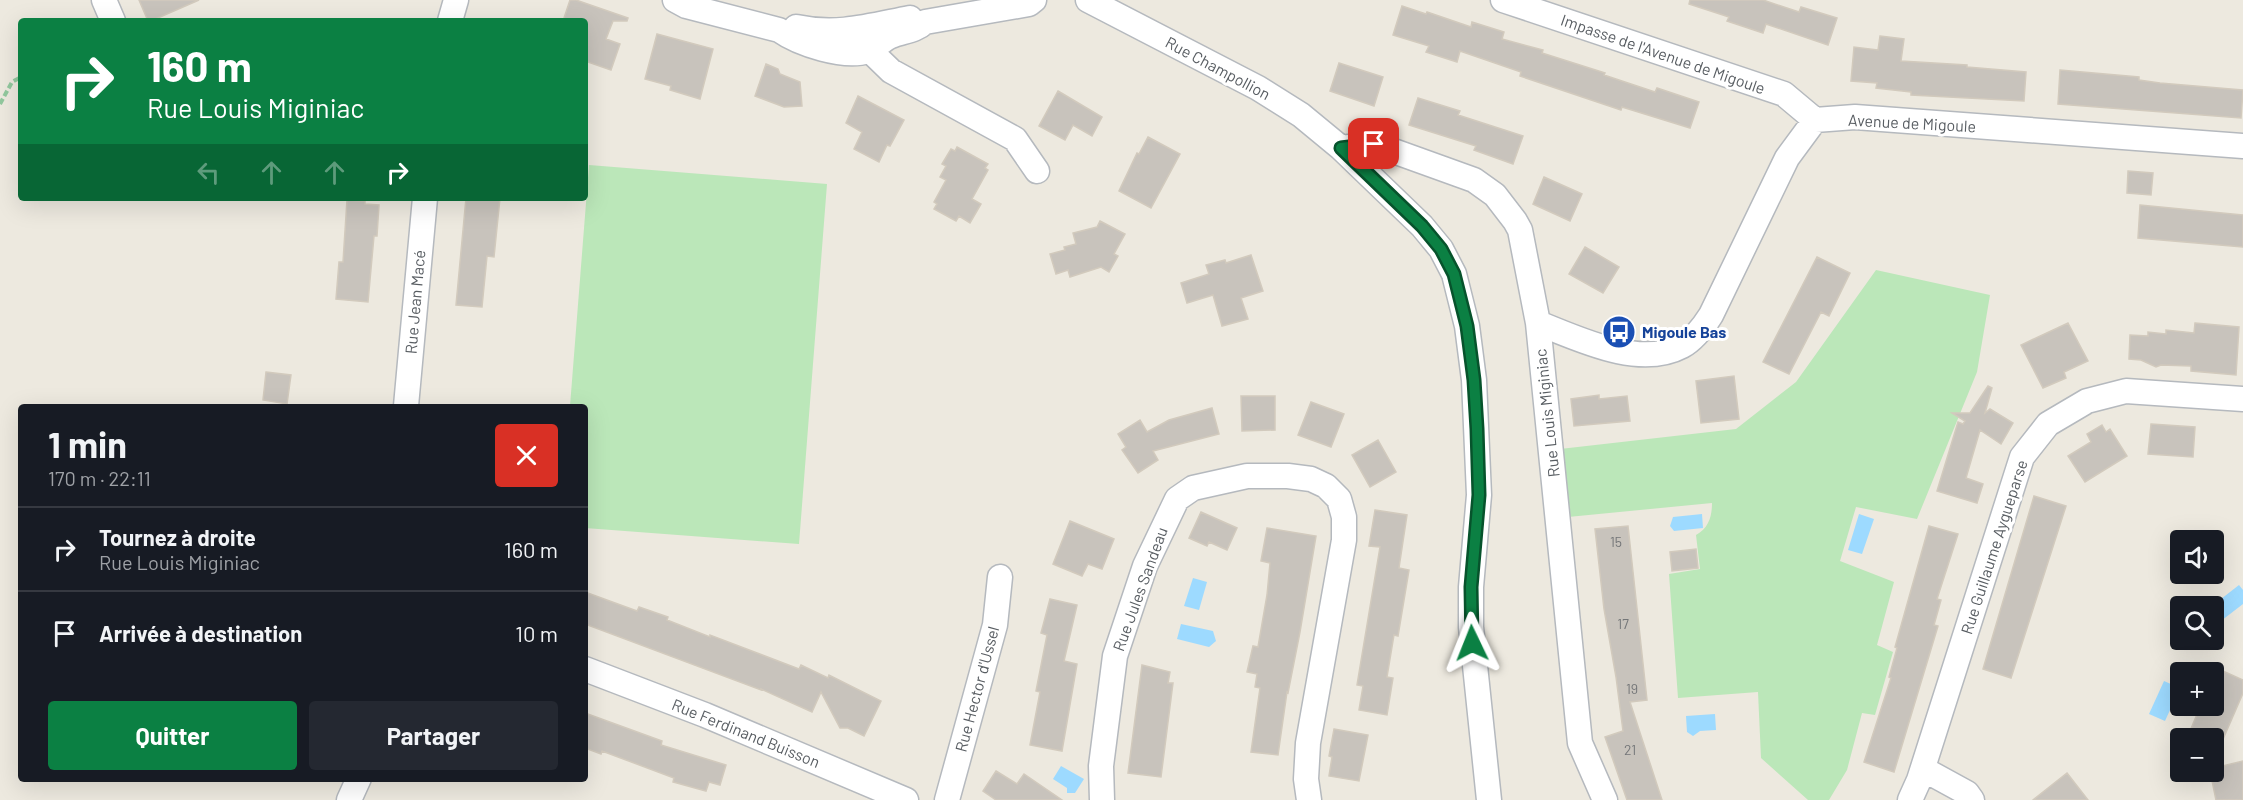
<!DOCTYPE html>
<html lang="fr">
<head>
<meta charset="utf-8">
<style>
  body { margin:0; font-family:Barlow,sans-serif; background:#242831; color:#f1f3f6; height:100vh; display:flex; flex-direction:column; font-size:22px; white-space:nowrap }
  * { box-sizing:border-box; margin:0 }
  p { font-size:20px; color:#9ea1a6 }
  .icon { flex:none; width:33px; height:33px; fill:none; stroke:currentColor; stroke-width:2; stroke-linecap:round; stroke-linejoin:round }
  .map { position:relative; flex:1; overflow:hidden }
  .drawer { position:absolute; left:18px; top:404px; width:570px; height:378px; display:flex; flex-direction:column; background:#171b24; border-radius:6px; box-shadow:0 6px 24px #0002 }
  .drawer>* { flex:none }
  .guide { position:absolute; left:18px; top:18px; width:570px; height:183px; border-radius:6px; box-shadow:0 6px 24px #0002; background:#0b8043; color:#fff; overflow:hidden }
  .tools { position:absolute; left:2170px; top:530px; display:grid; gap:12px }
  .tools a { display:grid; place-items:center; width:54px; height:54px; border-radius:6px; background:#171b24; box-shadow:0 6px 24px #0002; font-size:30px }
  .pin { position:absolute; display:grid; place-items:center; width:51px; height:51px; color:#fff; margin:-26px; border-radius:12px; box-shadow:0 3px 9px #0006 }
  .me { position:absolute; width:66px; margin:-33px; rotate:358deg; stroke-linejoin:round; filter:drop-shadow(0 0 4px #0008) }
  .turn { display:flex; align-items:center; gap:21px; height:126px; padding:0 30px; font-size:27px }
  .turn .icon { width:78px; height:78px; stroke-width:2.5 }
  .turn b { display:block; font-size:42px; line-height:51px }
  .lanes { display:flex; align-items:center; height:57px; padding:0 30px; background:#0003; justify-content:center; gap:30px; direction:ltr }
  .lanes .off { opacity:.35 }
  .round { display:grid; place-items:center; flex:none; width:63px; height:63px; border-radius:6px; background:#242831 }
  .summary { display:flex; align-items:center; justify-content:space-between; height:102px; padding:0 30px }
  h1 { font-size:36px; font-weight:700; line-height:45px }
  .primary-button { display:flex; gap:12px; margin-top:auto; padding:12px 30px }
  .primary-button a { flex:1; height:69px; border-radius:6px; background:#0b8043; color:#fff; font-size:24px; font-weight:700; line-height:69px; text-align:center }
  .primary-button a+a { background:#242831; color:#f1f3f6 }
  ul { padding:0; list-style:none }
  li { display:flex; align-items:center; gap:18px; height:84px; padding:0 30px; border-top:2px solid #363941 }
  li div { flex:1 }
  li b { display:block; font-size:22px }
  li em { font-style:normal }
  .map>svg:first-child { display:block }
  .green { fill:#bbe7b9 }
  .water { fill:#9ddaff }
  .building { fill:#c8c3bc; stroke:#d2cabd; stroke-width:1.5 }
  .lines { fill:none; stroke-linecap:round; stroke-linejoin:round }
  .minor-casing { stroke:#b5b9be; stroke-width:27 }
  .path { stroke:#92c89e; stroke-width:4; stroke-dasharray:6 3; stroke-linecap:butt }
  .minor { stroke:#fff; stroke-width:24 }
  .route-casing { stroke:#07532c; stroke-width:15 }
  .route { stroke:#0b8043; stroke-width:10 }
  .labels { text-anchor:middle; stroke-width:6; stroke-linejoin:round; paint-order:stroke }
  .number-label { font-size:14px; fill:#747678 }
  .street-label { font-size:16px; fill:#585d62; stroke:#fff }
  .transit-label { font-size:16px; font-weight:bold; fill:#164399; stroke:#fff; text-anchor:start }
</style>
</head>
<body>
<div class="map">
<svg width="2243" height="800" viewBox="0 0 2243 800">
  <rect width="100%" height="100%" fill="#ede9df"/>
  <!-- green -->
  <path class="green" d="M 589,165 L 827,184 L 799,544 L 585,528 L 585,406 L 570,406 Z
    M 1876,270 L 1990,295 L 1977,372 L 1917,519 L 1856,507 L 1840,561 L 1894,582 L 1877,645 L 1893,652 L 1875,715 L 1862,713 L 1847,770 L 1829,800 L 1808,800 L 1761,758 L 1758,692 L 1678,698 L 1669,574 L 1700,569 L 1696,535 C 1709,528 1712,516 1712,503 L 1568,517 L 1560,449 L 1736,429 L 1796,382 Z"/>
  <!-- water -->
  <path class="water" d="M 1702,514 L 1703,528 L 1674,531 L 1670,526 L 1673,517 Z
    M 1859,514 L 1874,519 L 1862,554 L 1848,550 Z
    M 1193,578 L 1207,582 L 1199,610 L 1184,606 Z
    M 2239,585 L 2243,590 L 2243,604 L 2217,624 L 2214,620 L 2214,606 L 2212,606 Z
    M 1181,624 L 1213,631 L 1216,641 L 1209,647 L 1177,639 Z
    M 2164,681 L 2180,688 L 2165,721 L 2149,714 Z
    M 1715,714 L 1716,730 L 1700,731 L 1693,736 L 1687,732 L 1686,716 Z
    M 1061,766 L 1084,779 L 1075,793 L 1067,793 L 1067,788 L 1053,779 Z"/>
  <!-- building -->
  <path class="building" d="M 139,0 L 199,0 L 151,21 L 148,21 Z
    M 570,0 L 576,0 L 628,18 L 627,21 L 613,21 L 606,39 L 620,44 L 611,70 L 585,61 L 585,21 L 563,21 Z
    M 1690,0 L 1763,0 L 1799,12 L 1801,7 L 1837,18 L 1828,45 L 1766,24 L 1763,33 L 1727,21 L 1729,17 L 1689,4 Z
    M 1402,6 L 1426,14 L 1427,12 L 1471,27 L 1472,22 L 1504,32 L 1502,39 L 1543,50 L 1542,53 L 1605,73 L 1604,75 L 1655,92 L 1657,88 L 1699,102 L 1690,128 L 1622,107 L 1621,110 L 1520,76 L 1521,72 L 1460,51 L 1457,62 L 1426,52 L 1429,46 L 1393,35 Z
    M 657,34 L 713,49 L 700,99 L 670,90 L 671,86 L 645,79 Z
    M 1880,36 L 1904,39 L 1901,61 L 1967,65 L 1967,67 L 2026,72 L 2024,101 L 1911,95 L 1911,92 L 1876,88 L 1877,83 L 1851,81 L 1854,47 L 1878,50 Z
    M 1339,63 L 1383,77 L 1374,106 L 1330,91 Z
    M 766,64 L 778,69 L 780,74 L 800,82 L 802,106 L 784,107 L 755,96 Z
    M 2060,70 L 2139,77 L 2139,80 L 2160,83 L 2243,90 L 2241,118 L 2058,104 Z
    M 1058,91 L 1102,117 L 1092,136 L 1073,125 L 1065,140 L 1039,126 Z
    M 858,96 L 904,120 L 890,146 L 887,145 L 879,162 L 854,149 L 862,132 L 846,123 Z
    M 1418,98 L 1460,111 L 1458,115 L 1523,136 L 1513,164 L 1474,150 L 1476,146 L 1409,125 Z
    M 1148,137 L 1180,154 L 1151,208 L 1119,191 L 1137,153 L 1139,154 Z
    M 957,147 L 988,164 L 985,168 L 988,170 L 972,199 L 981,204 L 970,223 L 959,216 L 956,221 L 934,209 L 937,204 L 934,202 L 946,180 L 940,177 L 946,166 L 942,164 L 951,149 L 955,151 Z
    M 2128,171 L 2153,173 L 2151,195 L 2127,193 Z
    M 1544,177 L 1582,194 L 1570,221 L 1533,204 Z
    M 466,198 L 500,198 L 494,257 L 487,256 L 482,307 L 456,305 Z
    M 347,200 L 365,201 L 365,204 L 379,205 L 377,236 L 374,236 L 368,302 L 336,299 L 339,262 L 343,262 Z
    M 2140,205 L 2243,215 L 2243,247 L 2138,238 Z
    M 1100,221 L 1125,234 L 1114,254 L 1118,256 L 1109,272 L 1101,267 L 1070,277 L 1068,270 L 1056,274 L 1050,254 L 1065,250 L 1064,247 L 1076,244 L 1073,233 L 1097,227 Z
    M 1585,247 L 1619,267 L 1603,293 L 1569,274 Z
    M 1251,255 L 1263,291 L 1241,298 L 1248,319 L 1222,326 L 1213,295 L 1187,303 L 1181,283 L 1209,274 L 1206,265 L 1225,260 L 1226,263 Z
    M 1817,257 L 1850,273 L 1829,316 L 1821,312 L 1789,374 L 1763,362 Z
    M 2068,323 L 2088,361 L 2064,372 L 2066,378 L 2043,388 L 2021,345 Z
    M 2195,323 L 2239,327 L 2236,375 L 2191,371 L 2191,366 L 2161,365 L 2156,367 L 2141,360 L 2129,359 L 2130,335 L 2148,336 L 2148,332 L 2166,334 L 2166,330 L 2194,333 Z
    M 266,372 L 291,375 L 287,404 L 263,400 Z
    M 1734,376 L 1739,419 L 1701,423 L 1696,381 Z
    M 1988,386 L 1992,388 L 1985,413 L 1990,409 L 2013,423 L 2001,444 L 1980,430 L 1966,478 L 1983,484 L 1977,503 L 1937,491 L 1958,422 L 1963,424 L 1965,421 L 1952,413 L 1970,413 Z
    M 1599,395 L 1599,399 L 1627,396 L 1630,421 L 1574,426 L 1571,399 Z
    M 1241,396 L 1275,396 L 1275,430 L 1242,431 Z
    M 1311,402 L 1344,414 L 1331,447 L 1298,435 Z
    M 1212,408 L 1219,434 L 1153,451 L 1158,460 L 1138,473 L 1122,450 L 1126,447 L 1118,434 L 1140,420 L 1147,432 L 1169,420 Z
    M 2151,424 L 2195,427 L 2193,457 L 2148,454 Z
    M 2102,425 L 2106,432 L 2110,429 L 2127,456 L 2085,482 L 2068,456 L 2091,442 L 2087,434 Z
    M 1378,440 L 1396,472 L 1370,487 L 1352,455 Z
    M 2034,496 L 2066,506 L 2011,678 L 1983,669 Z
    M 1375,510 L 1407,515 L 1399,568 L 1409,570 L 1398,636 L 1394,635 L 1387,677 L 1393,678 L 1387,715 L 1359,710 L 1363,686 L 1357,685 L 1380,547 L 1369,546 Z
    M 1201,512 L 1237,528 L 1227,550 L 1209,542 L 1207,546 L 1189,538 Z
    M 1070,521 L 1114,539 L 1102,569 L 1088,564 L 1082,576 L 1053,564 Z
    M 1628,526 L 1647,700 L 1630,702 L 1662,800 L 1627,800 L 1605,737 L 1623,731 L 1616,677 L 1604,609 L 1595,529 Z
    M 1929,526 L 1958,534 L 1937,599 L 1941,600 L 1934,625 L 1938,626 L 1894,772 L 1864,762 L 1891,678 L 1889,677 L 1897,648 L 1895,647 Z
    M 1267,528 L 1316,536 L 1300,632 L 1288,693 L 1287,692 L 1278,755 L 1251,752 L 1260,688 L 1255,687 L 1257,674 L 1247,672 L 1253,646 L 1258,647 L 1267,595 L 1270,563 L 1261,561 Z
    M 1696,549 L 1698,568 L 1672,571 L 1670,552 Z
    M 585,592 L 637,611 L 639,607 L 668,617 L 667,620 L 710,637 L 710,635 L 799,669 L 801,665 L 828,678 L 829,675 L 881,701 L 864,736 L 848,728 L 840,728 L 821,692 L 812,712 L 761,689 L 761,690 L 585,624 Z
    M 1050,599 L 1077,605 L 1064,661 L 1077,664 L 1062,751 L 1030,745 L 1040,692 L 1036,691 L 1047,635 L 1041,633 Z
    M 1142,665 L 1170,672 L 1168,683 L 1173,683 L 1161,777 L 1128,773 Z
    M 2214,667 L 2243,680 L 2243,693 L 2214,760 L 2214,738 L 2187,738 L 2201,705 L 2214,705 Z
    M 585,713 L 662,741 L 661,745 L 726,765 L 720,785 L 709,782 L 706,791 L 673,782 L 674,778 L 602,751 L 601,754 L 585,748 Z
    M 1334,729 L 1368,735 L 1359,781 L 1329,776 L 1332,757 L 1329,756 Z
    M 2243,761 L 2243,800 L 2216,800 L 2210,771 L 2214,771 L 2214,768 Z
    M 996,771 L 1017,784 L 1024,774 L 1062,800 L 996,800 L 983,791 Z
    M 2067,773 L 2088,800 L 2033,800 Z"/>
  <g class="lines">
    <!-- minor casing -->
    <g class="minor-casing">
      <path id="minor" d="M 104,0 L 113,21
        M 675,0 L 686,6 L 779,30 C 799,44 844,59 868,51 C 876,48 883,39 891,36 C 904,31 915,31 925,22 L 1029,4 L 1034,0
        M 1088,0 L 1258,88 L 1301,115 L 1341,148 L 1422,226 L 1441,249 L 1454,274 L 1467,326 L 1474,380 L 1479,495 L 1471,587 L 1471,627 L 1489,800
        M 1503,0 L 1784,94 L 1815,120
        M 450,21 L 456,0
        M 796,27 C 837,36 869,26 910,18
        M 854,29 L 858,39 L 891,71 L 1015,139 L 1037,171
        M 1341,148 L 1374,144 L 1474,180 L 1495,195 L 1515,221 L 1520,230 L 1538,323 L 1580,743 L 1605,800
        M 1538,323 C 1579,339 1639,369 1682,346 C 1695,339 1704,326 1711,315 L 1787,158 L 1815,120 L 1855,117 L 2243,146
        M 406,406 L 425,198
        M 585,669 L 705,715 L 906,800
        M 1923,769 L 1967,793 L 1972,800
        M 349,800 L 359,778
        M 947,800 L 995,625 L 1000,577
        M 1102,800 L 1101,766 L 1115,656 L 1145,566 L 1177,499 L 1193,488 L 1247,476 L 1288,476 L 1311,479 L 1326,486 L 1339,499 L 1344,517 L 1344,540 L 1308,743 L 1306,779 L 1309,800
        M 1910,800 L 1919,780 L 2022,457 L 2048,424 L 2087,401 L 2126,391 L 2243,399"/>
    </g>
    <!-- path -->
    <path class="path" d="M 0,104 L 12,82 L 21,77"/>
    <!-- minor -->
    <use href="#minor" class="minor"/>
  </g>
  <g class="lines">
    <!-- route casing -->
    <g class="route-casing">
      <path id="route" d="M 1374,144 L 1341,148 L 1422,226 L 1441,249 L 1454,274 L 1467,326 L 1474,380 L 1477,429 L 1479,495 L 1471,587 L 1472,643"/>
    </g>
    <!-- route -->
    <use href="#route" class="route"/>
  </g>
  <!-- icons -->
  <defs>
    <g id="bus-disc" transform="scale(1.725)"><circle r="9.5" fill="#1a4fb4" stroke="#fff"/><path d="M-5-6H5V4H4V6H2V4H-2V6H-4V4H-5ZM-3.5-4V0h7V-4ZM-3.5 1.2v1.5H-2V1.2ZM2 1.2v1.5H3.5V1.2Z" fill="#fff"/></g>
  </defs>
  <g fill-rule="evenodd">
    <use href="#bus-disc" x="1619" y="332"/>
  </g>
  <g class="labels">
    <!-- number labels -->
    <g class="number-label">
      <text x="1616" y="547">15</text>
      <text x="1623" y="629">17</text>
      <text x="1632" y="694">19</text>
      <text x="1630" y="755">21</text>
    </g>
    <!-- street labels -->
    <g class="street-label">
      <text transform="translate(1663 54) rotate(19)" y="6">Impasse de l'Avenue de Migoule</text>
      <text transform="translate(1218 68) rotate(28)" y="6">Rue Champollion</text>
      <text transform="translate(1912 123) rotate(3)" y="6">Avenue de Migoule</text>
      <text transform="translate(415 302) rotate(-85)" y="6">Rue Jean Macé</text>
      <text transform="translate(1547 413) rotate(-96)" y="6">Rue Louis Miginiac</text>
      <text transform="translate(1994 547) rotate(-72)" y="6">Rue Guillaume Aygueparse</text>
      <text transform="translate(1140 589) rotate(-70)" y="6">Rue Jules Sandeau</text>
      <text transform="translate(977 689) rotate(-75)" y="6">Rue Hector d'Ussel</text>
      <text transform="translate(746 733) rotate(22)" y="6">Rue Ferdinand Buisson</text>
    </g>
    <!-- transit labels -->
    <g class="transit-label">
      <text x="1642" y="338">Migoule Bas</text>
    </g>
  </g>
</svg>
<div class="tools">
<a><svg class="icon" aria-label="sound" viewBox="0 0 24 24"><path d="M4 9h4l5-4v14l-5-4H4zM17 9q2 3 0 6"/></svg></a>
<a><svg class="icon" aria-label="search" viewBox="0 0 24 24"><circle cx="10" cy="10" r="6"/><path d="M15 15l6 6"/></svg></a>
<a>+</a>
<a>−</a>
</div>
<div class="pin" style="left:1374px;top:144px;background:#d93025"><svg class="icon" aria-label="arrive" viewBox="0 0 24 24"><path d="M6 21V4h12l-3 4 3 4H6"/></svg></div>
<svg class="me" style="left:1472px;top:643px" viewBox="-20 -20 40 40"><path d="M0-17L14 15 0 8-14 15z" fill="#0b8043" stroke="#fff" stroke-width="4"/></svg>
<div class="guide">
<div class="turn"><svg class="icon" aria-label="right" viewBox="0 0 24 24"><path d="M7 20v-9h11M14 6l5 5-5 5"/></svg><div><b>160 m</b>Rue Louis Miginiac</div></div>
<div class="lanes"><svg class="icon off" aria-label="left" viewBox="0 0 24 24"><path d="M17 20v-9H6M10 6l-5 5 5 5"/></svg><svg class="icon off" aria-label="ahead" viewBox="0 0 24 24"><path d="M12 20V5M6 11l6-6 6 6"/></svg><svg class="icon off" aria-label="ahead" viewBox="0 0 24 24"><path d="M12 20V5M6 11l6-6 6 6"/></svg><svg class="icon" aria-label="right" viewBox="0 0 24 24"><path d="M7 20v-9h11M14 6l5 5-5 5"/></svg></div>
</div>
<section class="drawer">
<div class="summary"><div><h1>1 min</h1><p>170 m · 22:11</p></div><a class="round" style="background:#d93025;color:#fff"><svg class="icon" aria-label="close" viewBox="0 0 24 24"><path d="M6 6l12 12M18 6L6 18"/></svg></a></div>
<ul>
<li><svg class="icon" aria-label="right" viewBox="0 0 24 24"><path d="M7 20v-9h11M14 6l5 5-5 5"/></svg><div><b>Tournez à droite</b><p>Rue Louis Miginiac</p></div><em>160 m</em></li>
<li><svg class="icon" aria-label="arrive" viewBox="0 0 24 24"><path d="M6 21V4h12l-3 4 3 4H6"/></svg><div><b>Arrivée à destination</b></div><em>10 m</em></li>
</ul>
<div class="primary-button"><a>Quitter</a><a>Partager</a></div>
</section>
</div>
</body>
</html>
